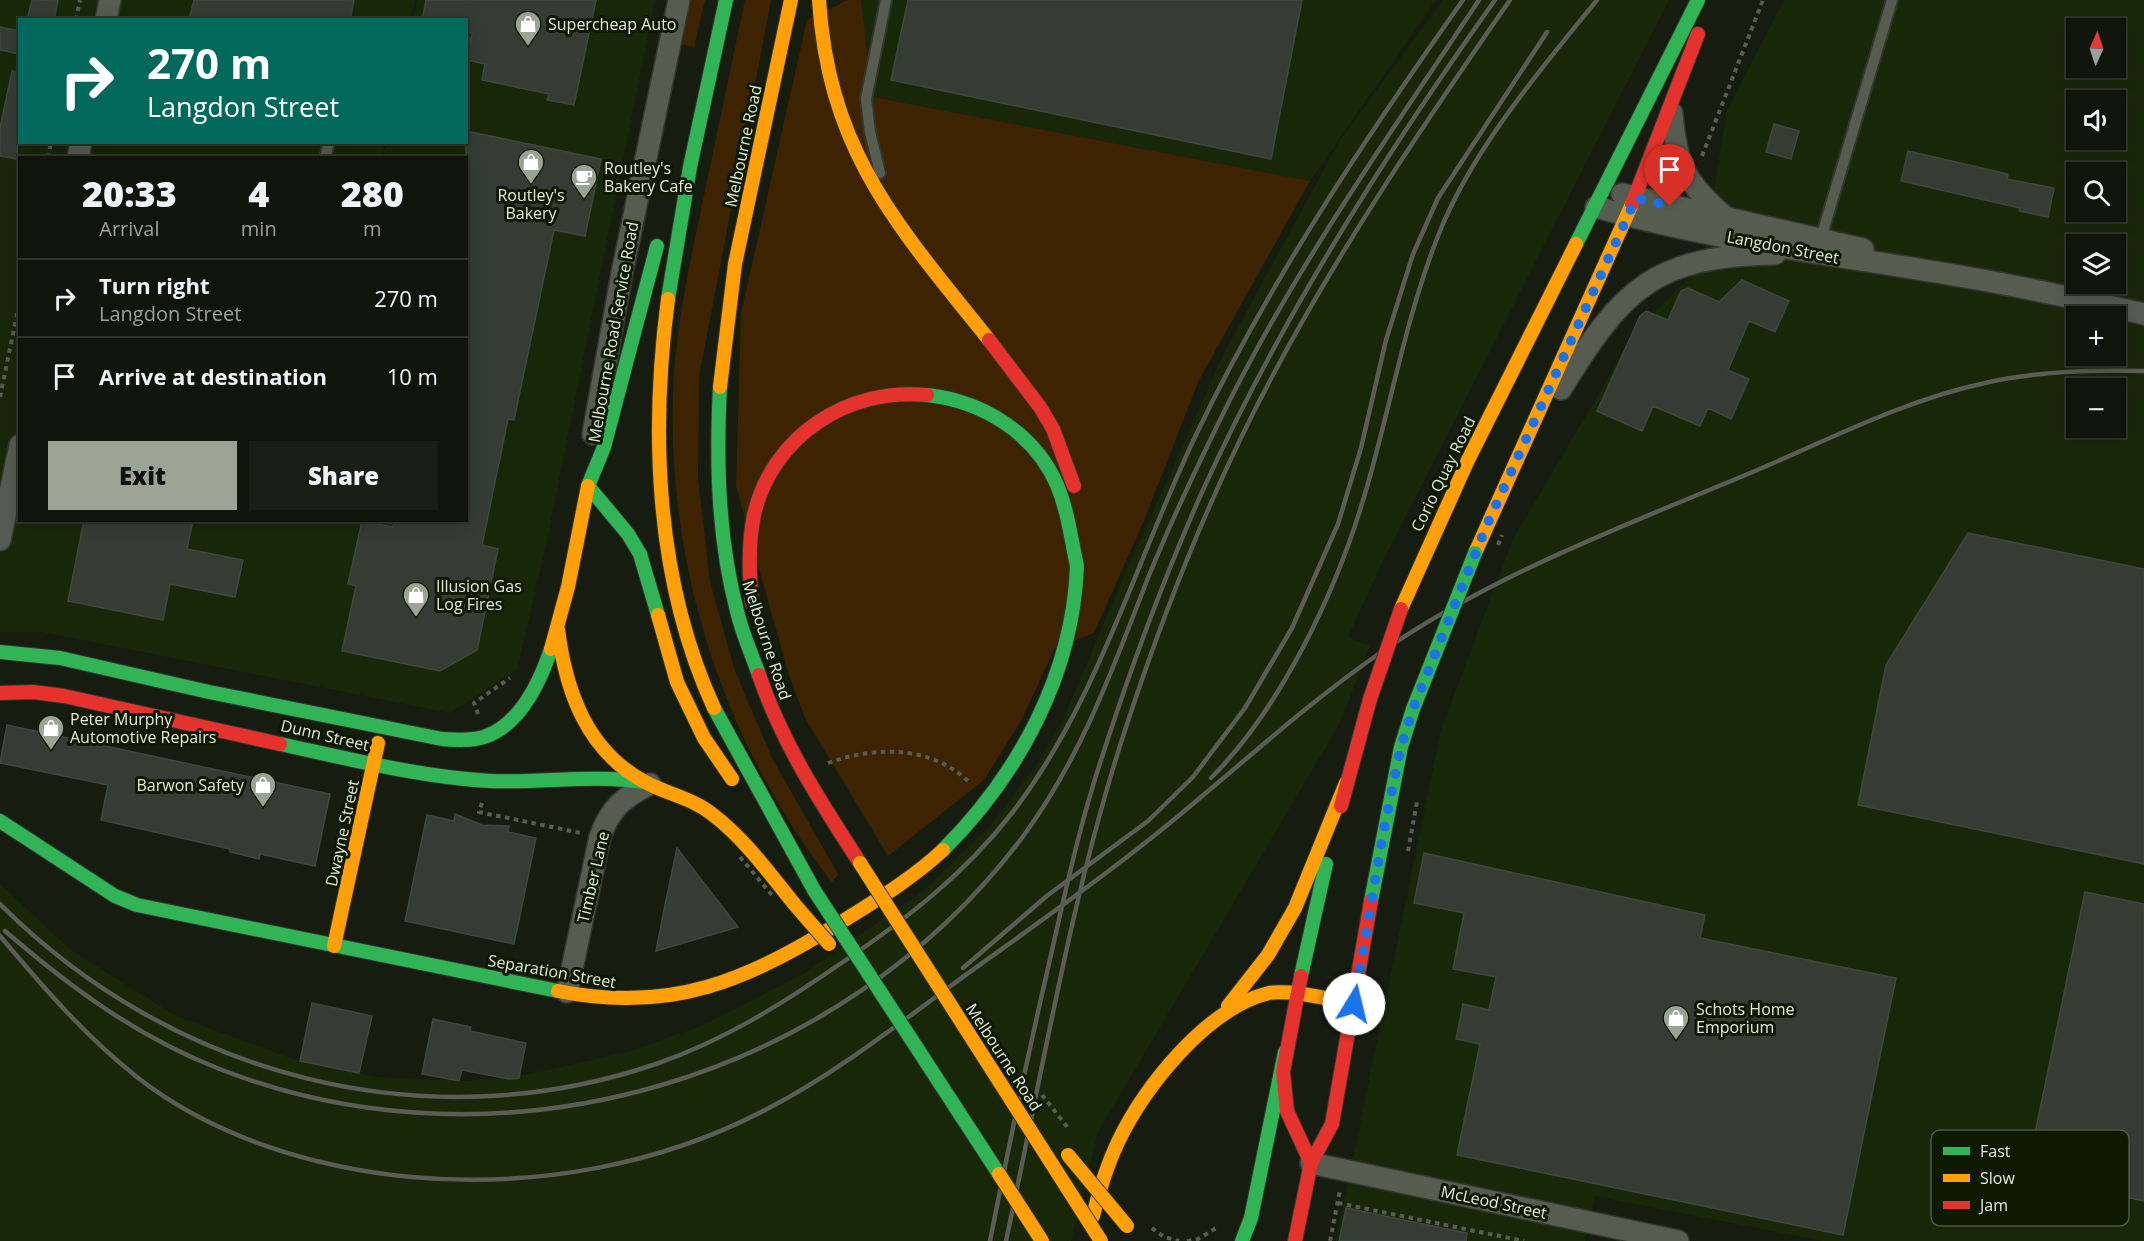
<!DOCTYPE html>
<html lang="en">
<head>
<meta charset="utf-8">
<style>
  body { margin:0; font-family:"Open Sans",sans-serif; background:#191e14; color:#f1f3f6; height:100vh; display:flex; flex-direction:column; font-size:22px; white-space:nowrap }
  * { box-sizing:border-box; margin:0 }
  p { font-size:20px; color:#9c9f9d }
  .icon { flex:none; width:33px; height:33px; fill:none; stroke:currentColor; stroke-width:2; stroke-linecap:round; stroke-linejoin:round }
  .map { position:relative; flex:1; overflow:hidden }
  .panel { position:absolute; left:18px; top:156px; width:450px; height:366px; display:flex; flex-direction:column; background:#10150b; border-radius:0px; box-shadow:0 3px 15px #0003,0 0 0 2px #30342c }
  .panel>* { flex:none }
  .top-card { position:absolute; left:18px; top:18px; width:450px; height:126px; border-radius:0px; box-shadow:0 3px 15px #0003,0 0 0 2px #30342c; background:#00695c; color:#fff; overflow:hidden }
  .needle { width:39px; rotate:3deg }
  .controls { position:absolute; left:2066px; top:18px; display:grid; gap:12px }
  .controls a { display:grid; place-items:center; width:60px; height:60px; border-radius:0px; background:#10150b; box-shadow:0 3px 15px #0003,0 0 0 2px #30342c; font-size:30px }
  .pin { position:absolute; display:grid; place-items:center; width:51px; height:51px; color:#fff; margin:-62px -26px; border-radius:50% 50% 50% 0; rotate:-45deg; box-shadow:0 0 6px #0007 }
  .pin .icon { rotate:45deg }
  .me { position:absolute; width:66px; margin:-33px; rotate:9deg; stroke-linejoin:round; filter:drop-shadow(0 0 4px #0008) }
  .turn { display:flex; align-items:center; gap:21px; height:126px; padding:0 30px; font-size:27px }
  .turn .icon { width:78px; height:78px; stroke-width:2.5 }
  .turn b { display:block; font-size:42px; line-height:51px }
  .eta { display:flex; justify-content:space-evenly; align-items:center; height:102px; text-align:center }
  .eta b { font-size:36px; font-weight:800; line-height:42px }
  .primary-button { display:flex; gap:12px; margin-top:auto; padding:12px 30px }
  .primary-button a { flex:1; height:69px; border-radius:0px; background:#9ba394; color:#111; font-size:24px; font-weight:800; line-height:69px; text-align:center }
  .primary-button a+a { background:#191e14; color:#f1f3f6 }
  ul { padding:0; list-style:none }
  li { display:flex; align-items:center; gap:18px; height:78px; padding:0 30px; border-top:2px solid #30342c }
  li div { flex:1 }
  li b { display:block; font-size:22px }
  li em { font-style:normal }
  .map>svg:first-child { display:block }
  .built { fill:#192709; fill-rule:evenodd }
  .green { fill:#3d2302 }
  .building { fill:#343c34; stroke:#3e473e; stroke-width:1.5 }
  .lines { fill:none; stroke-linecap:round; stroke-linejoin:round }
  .lane-casing { stroke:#34372f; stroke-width:14 }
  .street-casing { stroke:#34372f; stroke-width:24 }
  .fast-casing { stroke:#34372f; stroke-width:16 }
  .slow-casing { stroke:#34372f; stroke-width:16 }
  .jam-casing { stroke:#34372f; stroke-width:16 }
  .path { stroke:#575c51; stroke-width:4; stroke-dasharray:4.5 4.5; stroke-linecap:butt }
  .lane { stroke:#575c51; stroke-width:10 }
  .street { stroke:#575c51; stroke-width:21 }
  .fast { stroke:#30b455; stroke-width:14 }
  .slow { stroke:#ff9f0a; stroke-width:14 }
  .jam { stroke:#e5322d; stroke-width:14 }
  .rail { stroke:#595d54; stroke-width:4.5 }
  .fast-bridge-casing { stroke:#34372f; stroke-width:16; stroke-linecap:butt }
  .slow-bridge-casing { stroke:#34372f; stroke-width:16; stroke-linecap:butt }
  .jam-bridge-casing { stroke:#34372f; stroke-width:16; stroke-linecap:butt }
  .path-bridge { stroke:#575c51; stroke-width:4; stroke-dasharray:4.5 4.5; stroke-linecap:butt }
  .fast-bridge { stroke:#30b455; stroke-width:14 }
  .slow-bridge { stroke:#ff9f0a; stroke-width:14 }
  .jam-bridge { stroke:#e5322d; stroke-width:14 }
  .route { stroke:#1a73e8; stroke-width:10; stroke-dasharray:0 18 }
  .labels { text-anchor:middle; stroke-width:6; stroke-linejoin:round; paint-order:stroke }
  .poi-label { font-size:16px; fill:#e3ebdb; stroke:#0e1902; text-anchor:start }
  .street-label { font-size:16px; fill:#e3ebdb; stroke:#0e1902 }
  .key { fill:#0e1902; stroke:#4e5843; stroke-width:1.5 }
  .key-label { font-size:16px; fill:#e3ebdb }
</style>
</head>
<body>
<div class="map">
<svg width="2144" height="1241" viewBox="0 0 2144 1241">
  <rect width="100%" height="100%" fill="#161c0f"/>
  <!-- built -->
  <path class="built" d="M 0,0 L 415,0 L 411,19 L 20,20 L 20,142 L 385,143 L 382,158 L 20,158 L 20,520 L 466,520 L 466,158 L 383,157 L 386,143 L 466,142 L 466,20 L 413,19 L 417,0 L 655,0 L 544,554 L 517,669 L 450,713 L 42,632 L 0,632 Z
    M 861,0 L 1436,0 L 1310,181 L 873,97 Z
    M 1443,0 L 1669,0 L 1382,563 L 1348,637 L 1370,646 L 1340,723 L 1098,1132 L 1071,1241 L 0,1241 L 0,884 L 71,950 L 176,1016 L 296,1060 L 376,1077 L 468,1081 L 530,1074 L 631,1051 L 706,1024 L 801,975 L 922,892 L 991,825 L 1034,768 L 1063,720 L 1116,594 L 1224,353 L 1340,140 Z
    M 1784,0 L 2144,0 L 2144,1241 L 1823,1241 L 1595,1196 L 1585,1241 L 1336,1241 L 1441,730 L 1513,539 L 1636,331 L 1702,265 L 1727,110 ZM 2076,28 L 2115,28 L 2115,68 L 2076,68 ZM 2076,100 L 2115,100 L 2115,140 L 2076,140 ZM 2076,172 L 2115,172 L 2115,212 L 2076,212 ZM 2076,244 L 2115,244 L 2115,284 L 2076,284 ZM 2076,316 L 2115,316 L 2115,356 L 2076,356 ZM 2076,388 L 2115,388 L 2115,428 L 2076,428 Z"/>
  <!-- green -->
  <path class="green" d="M 690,0 L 705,0 L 694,47 L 679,44 Z
    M 745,0 L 771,0 L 699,377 L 698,479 L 710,582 L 735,671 L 773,760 L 838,874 L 832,882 C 724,745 667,566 673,393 C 675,328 690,263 703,200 C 717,133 731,67 745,0 Z
    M 848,0 L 861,0 L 873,97 L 1310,181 L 1199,380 L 1143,523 L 1094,633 L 1055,648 L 1022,719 L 984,780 L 888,856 L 805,718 L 788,672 L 736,486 L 741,313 L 807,20 Z"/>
  <!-- building -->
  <path class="building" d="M 32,0 L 58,0 L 54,20 L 27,20 Z
    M 194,0 L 354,0 L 350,20 L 189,20 Z
    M 426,0 L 596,0 L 574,105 L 547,100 L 549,94 L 482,80 L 485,64 L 467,60 L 472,33 L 466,32 L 466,20 L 422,20 Z
    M 908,0 L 1302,0 L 1271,159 L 891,80 Z
    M 0,27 L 20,31 L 20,54 L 0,50 Z
    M 12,71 L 20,72 L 17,159 L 0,156 L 0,128 Z
    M 1774,124 L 1799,131 L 1791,159 L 1766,152 Z
    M 466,131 L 601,159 L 585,236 L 554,230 L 514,420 L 508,419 L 482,545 L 498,549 L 477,650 L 440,671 L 342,651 L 356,586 L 348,584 L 362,521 L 393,527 L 394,520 L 466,520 Z
    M 1908,151 L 2008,174 L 2007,179 L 2054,188 L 2048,217 L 2019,211 L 2020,208 L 1901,181 Z
    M 1742,280 L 1789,301 L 1775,332 L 1749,321 L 1728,370 L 1749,379 L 1731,419 L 1708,408 L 1700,426 L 1653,406 L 1642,431 L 1597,411 L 1640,316 L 1646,311 L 1668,320 L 1681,291 L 1688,288 L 1719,302 Z
    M 84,520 L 193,520 L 187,549 L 243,560 L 235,597 L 170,584 L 163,620 L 68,601 Z
    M 1968,533 L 2144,569 L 2144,864 L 1858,805 L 1886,665 Z
    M 7,725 L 330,794 L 315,866 L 260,854 L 259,859 L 230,852 L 230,849 L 101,820 L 108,785 L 0,763 Z
    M 455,814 L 482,825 L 509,826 L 508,832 L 536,838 L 514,944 L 405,921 L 427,815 L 454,821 Z
    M 677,848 L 738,927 L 656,951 L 665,905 Z
    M 1424,853 L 1705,915 L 1700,938 L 1896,978 L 1843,1235 L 1457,1155 L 1480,1044 L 1456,1039 L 1463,1004 L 1489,1010 L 1496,977 L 1453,969 L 1464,913 L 1414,903 Z
    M 2085,892 L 2144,904 L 2144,1201 L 2026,1177 Z
    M 312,1003 L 372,1016 L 359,1073 L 300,1061 Z
    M 433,1019 L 471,1027 L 470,1031 L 526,1043 L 519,1078 L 509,1079 L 462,1070 L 459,1081 L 422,1074 Z
    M 1346,1208 L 1467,1233 L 1466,1241 L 1339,1241 Z"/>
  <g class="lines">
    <!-- lane casing -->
    <g class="lane-casing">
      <path id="lane" d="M 325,158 L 329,142
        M 880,173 L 870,132 L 866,99 L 886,0
        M 1821,238 L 1892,0"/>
    </g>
    <!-- street casing -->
    <g class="street-casing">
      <path id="street" d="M 106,20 L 110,0
        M 1672,113 C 1676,164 1685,182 1724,216
        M 78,158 L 81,142
        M 1622,194 L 1863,249
        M 1596,207 C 1719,242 1846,256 1971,278 C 2029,288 2087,301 2144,314
        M 1561,389 C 1622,289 1654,256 1775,254
        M 593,434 L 622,273 L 679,0
        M 0,540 L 20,445
        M 567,992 L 600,837 C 610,808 624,797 650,784
        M 1311,1163 L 1678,1241"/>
    </g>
    <!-- fast casing -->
    <g class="fast-casing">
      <path id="fast" d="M 1576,244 L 1698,0
        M 657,246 L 604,447 L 588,486 L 628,534 L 640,554 L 658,615
        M 668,299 L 690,167 L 726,0
        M 720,387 C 716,463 718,541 738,615 C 743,635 752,655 759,675
        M 927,395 C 982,401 1035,433 1057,485 C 1068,511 1071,539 1077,566
        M 0,652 L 60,658 L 209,692 L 442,739 C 456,740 471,741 484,737 C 520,725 540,682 551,649
        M 714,708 L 814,890
        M 280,744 C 349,759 420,777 490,781 C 543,783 593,774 645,782
        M 0,821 L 115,896 L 137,905 L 558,991
        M 943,850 C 1019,774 1073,674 1077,566
        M 1371,901 L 1401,747 L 1413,709
        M 1301,976 L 1326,864
        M 1242,1241 L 1251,1218 L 1285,1052"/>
    </g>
    <!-- slow casing -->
    <g class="slow-casing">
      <path id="slow" d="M 819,0 C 829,153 898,226 989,340
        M 668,299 C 650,435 656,582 714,708
        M 720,387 L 735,264 L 791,0
        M 1475,553 L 1632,204
        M 1401,609 L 1468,460 L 1576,244
        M 658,615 L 677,682 L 704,738 L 732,779
        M 558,630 C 566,692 587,751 645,782 C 667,794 692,798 712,814 C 745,839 769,873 795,905
        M 551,649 L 568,587 L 588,486
        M 334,946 L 378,743
        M 558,991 C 673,1014 747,980 843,921 C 878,899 913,878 943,850
        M 1297,993 L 1354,1003
        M 1228,1006 L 1268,955 L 1295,908 L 1346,783
        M 1093,1216 C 1099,1191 1107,1165 1118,1142 C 1145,1086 1207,1008 1269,993 C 1278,991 1288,993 1297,993"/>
    </g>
    <!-- jam casing -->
    <g class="jam-casing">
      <path id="jam" d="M 1632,204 L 1698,34
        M 989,340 L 1040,407 L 1053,429 L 1074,486
        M 752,603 C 749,574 748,544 754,515 C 772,436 848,387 927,395
        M 759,675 C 782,743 821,803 860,863
        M 0,693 L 33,692 L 64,696 L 280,744
        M 1341,806 L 1370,699
        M 1301,976 L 1283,1072 L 1287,1111 L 1311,1163
        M 1295,1241 L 1311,1163 L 1332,1124 L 1371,901"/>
    </g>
    <!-- path -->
    <path class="path" d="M 76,20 L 80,0
      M 1702,156 L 1763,0
      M 48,158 L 51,142
      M 0,397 L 20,300
      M 478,714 L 474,703 L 510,678
      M 828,763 C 875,746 932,745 970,783
      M 482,803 L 479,812 L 581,833
      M 1408,851 L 1417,802
      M 1338,1203 L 1524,1241
      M 1152,1228 L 1164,1237 L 1179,1241
      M 1187,1241 L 1198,1239 L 1218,1227
      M 1330,1241 L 1340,1190"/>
    <!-- lane -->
    <use href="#lane" class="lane"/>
    <!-- street -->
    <use href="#street" class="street"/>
    <!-- fast -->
    <use href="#fast" class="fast"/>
    <!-- slow -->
    <use href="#slow" class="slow"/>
    <!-- jam -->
    <use href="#jam" class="jam"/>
    <!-- rail -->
    <path class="rail" d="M 1211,778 C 1279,710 1333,598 1361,507 C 1389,417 1403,325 1438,236 C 1471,151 1540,70 1597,0
      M 0,904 C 172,1076 424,1143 656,1064 C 723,1041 782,1004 840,964 C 905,920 963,876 1012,813 C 1098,701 1135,563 1195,437 C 1269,282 1364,140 1463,0
      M 5,931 C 70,987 136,1036 217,1068 C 502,1181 842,1080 1024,835 C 1082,756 1113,668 1148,578 C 1169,526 1193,475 1218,424 C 1291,273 1387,139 1479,0
      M 0,936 C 42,986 86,1037 137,1077 C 213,1137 315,1168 411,1177 C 533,1188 660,1166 769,1108 C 834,1074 893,1028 952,985 C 1018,937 1086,890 1150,839 C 1228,777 1299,709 1380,653 C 1495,573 1627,525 1755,471 C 1830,439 1905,400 1985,383 C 2037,371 2091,370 2144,371
      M 963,968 L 1048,895 L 1148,821 L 1193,777 L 1245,708 L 1292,628 L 1338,524 L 1361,448 L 1386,340 L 1413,254 L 1438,198 L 1547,32
      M 990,1241 C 1008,1150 1027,1059 1048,968 C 1064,898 1079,826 1102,757 C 1131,667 1164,577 1203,490 C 1282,316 1385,155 1495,0
      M 1006,1241 C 1043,1069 1073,885 1129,718 C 1168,600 1215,483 1274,373 C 1343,243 1426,121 1510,0"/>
    <!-- fast-bridge casing -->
    <g class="fast-bridge-casing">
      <path id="fast-bridge" d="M 1413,709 L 1475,553
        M 814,890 L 999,1174"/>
    </g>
    <!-- slow-bridge casing -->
    <g class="slow-bridge-casing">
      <path id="slow-bridge" d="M 860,863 L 1101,1241
        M 795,905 L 829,944
        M 1068,1155 L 1127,1226
        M 999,1174 L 1042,1241"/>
    </g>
    <!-- jam-bridge casing -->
    <g class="jam-bridge-casing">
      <path id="jam-bridge" d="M 1370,699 L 1401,609"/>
    </g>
    <!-- path-bridge -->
    <path class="path-bridge" d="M 1498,545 L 1502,535
      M 740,857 L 772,895
      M 1042,1095 L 1069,1129"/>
    <!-- fast-bridge -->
    <use href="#fast-bridge" class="fast-bridge"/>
    <!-- slow-bridge -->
    <use href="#slow-bridge" class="slow-bridge"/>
    <!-- jam-bridge -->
    <use href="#jam-bridge" class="jam-bridge"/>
  </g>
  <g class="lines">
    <!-- route -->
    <path class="route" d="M 1354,1004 L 1384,829 L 1401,747 L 1413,709 L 1486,527 L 1636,198 L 1670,206"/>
  </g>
  <!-- icons -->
  <defs>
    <g id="shop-pin" transform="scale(1.35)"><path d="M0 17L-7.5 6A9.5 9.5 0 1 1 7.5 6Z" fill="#9ba394" stroke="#0e1902"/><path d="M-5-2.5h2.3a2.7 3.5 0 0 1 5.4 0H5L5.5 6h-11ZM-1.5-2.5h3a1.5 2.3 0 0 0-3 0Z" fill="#fff"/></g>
    <g id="cafe-pin" transform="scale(1.35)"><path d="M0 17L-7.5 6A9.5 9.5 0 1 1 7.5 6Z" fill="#9ba394" stroke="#0e1902"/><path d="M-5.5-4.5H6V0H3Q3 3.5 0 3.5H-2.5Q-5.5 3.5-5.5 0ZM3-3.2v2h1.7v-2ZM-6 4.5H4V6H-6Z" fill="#fff"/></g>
  </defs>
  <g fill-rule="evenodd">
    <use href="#shop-pin" x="528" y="24"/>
    <use href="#shop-pin" x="531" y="162"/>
    <use href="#cafe-pin" x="584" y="177"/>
    <use href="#shop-pin" x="416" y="595"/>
    <use href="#shop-pin" x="51" y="728"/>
    <use href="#shop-pin" x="263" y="785"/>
    <use href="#shop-pin" x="1676" y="1018"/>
  </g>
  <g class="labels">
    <!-- poi labels -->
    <g class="poi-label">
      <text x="548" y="30">Supercheap Auto</text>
      <text x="604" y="174">Routley's<tspan x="604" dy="18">Bakery Cafe</tspan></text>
      <text x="531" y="201" text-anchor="middle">Routley's<tspan x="531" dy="18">Bakery</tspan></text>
      <text x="436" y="592">Illusion Gas<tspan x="436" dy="18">Log Fires</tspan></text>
      <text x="70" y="725">Peter Murphy<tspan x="70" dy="18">Automotive Repairs</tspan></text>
      <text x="244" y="791" text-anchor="end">Barwon Safety</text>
      <text x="1696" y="1015">Schots Home<tspan x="1696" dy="18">Emporium</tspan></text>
    </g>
    <!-- street labels -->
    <g class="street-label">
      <text transform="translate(743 146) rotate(-78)" y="6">Melbourne Road</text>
      <text transform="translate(1783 247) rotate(11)" y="6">Langdon Street</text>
      <text transform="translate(613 332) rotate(-80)" y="6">Melbourne Road Service Road</text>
      <text transform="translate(1443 474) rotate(-64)" y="6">Corio Quay Road</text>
      <text transform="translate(767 640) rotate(72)" y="6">Melbourne Road</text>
      <text transform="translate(325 735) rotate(13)" y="6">Dunn Street</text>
      <text transform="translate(342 833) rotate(-78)" y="6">Dwayne Street</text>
      <text transform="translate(593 877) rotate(-77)" y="6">Timber Lane</text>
      <text transform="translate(552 971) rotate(10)" y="6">Separation Street</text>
      <text transform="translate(1004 1057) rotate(57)" y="6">Melbourne Road</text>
      <text transform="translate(1494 1202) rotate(12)" y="6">McLeod Street</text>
    </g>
  </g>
  <!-- legend -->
  <rect x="1931" y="1130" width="198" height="96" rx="9" class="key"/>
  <rect x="1943" y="1147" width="27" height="8" fill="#30b455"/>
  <rect x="1943" y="1174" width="27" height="8" fill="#ff9f0a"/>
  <rect x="1943" y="1201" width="27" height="8" fill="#e5322d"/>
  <g class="key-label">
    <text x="1980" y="1157">Fast</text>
    <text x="1980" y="1184">Slow</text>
    <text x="1980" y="1211">Jam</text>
  </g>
</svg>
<div class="controls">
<a><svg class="needle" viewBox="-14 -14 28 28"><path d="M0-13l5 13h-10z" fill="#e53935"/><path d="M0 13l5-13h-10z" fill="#9c9f9d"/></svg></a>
<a><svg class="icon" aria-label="sound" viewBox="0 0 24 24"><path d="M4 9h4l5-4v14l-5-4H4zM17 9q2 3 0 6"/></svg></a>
<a><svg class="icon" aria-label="search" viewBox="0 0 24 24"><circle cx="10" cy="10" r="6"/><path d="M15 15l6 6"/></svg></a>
<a><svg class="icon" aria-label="layers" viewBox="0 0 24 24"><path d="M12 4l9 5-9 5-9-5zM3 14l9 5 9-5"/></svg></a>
<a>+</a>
<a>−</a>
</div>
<div class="pin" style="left:1670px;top:206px;background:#d93025"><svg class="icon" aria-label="arrive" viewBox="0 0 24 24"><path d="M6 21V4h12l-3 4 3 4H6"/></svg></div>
<svg class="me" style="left:1354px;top:1004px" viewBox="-20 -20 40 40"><circle r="19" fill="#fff"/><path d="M0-13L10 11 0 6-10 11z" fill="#1a73e8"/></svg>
<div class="top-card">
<div class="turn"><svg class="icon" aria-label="right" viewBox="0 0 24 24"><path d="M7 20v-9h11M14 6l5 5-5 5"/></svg><div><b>270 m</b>Langdon Street</div></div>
</div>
<section class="panel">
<div class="eta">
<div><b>20:33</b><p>Arrival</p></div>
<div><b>4</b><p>min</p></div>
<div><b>280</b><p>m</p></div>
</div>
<ul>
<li><svg class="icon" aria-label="right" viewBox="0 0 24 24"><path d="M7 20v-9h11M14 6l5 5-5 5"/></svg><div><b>Turn right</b><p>Langdon Street</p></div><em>270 m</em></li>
<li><svg class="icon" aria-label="arrive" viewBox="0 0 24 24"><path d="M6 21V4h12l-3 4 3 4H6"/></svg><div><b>Arrive at destination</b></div><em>10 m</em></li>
</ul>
<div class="primary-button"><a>Exit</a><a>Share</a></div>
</section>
</div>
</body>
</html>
